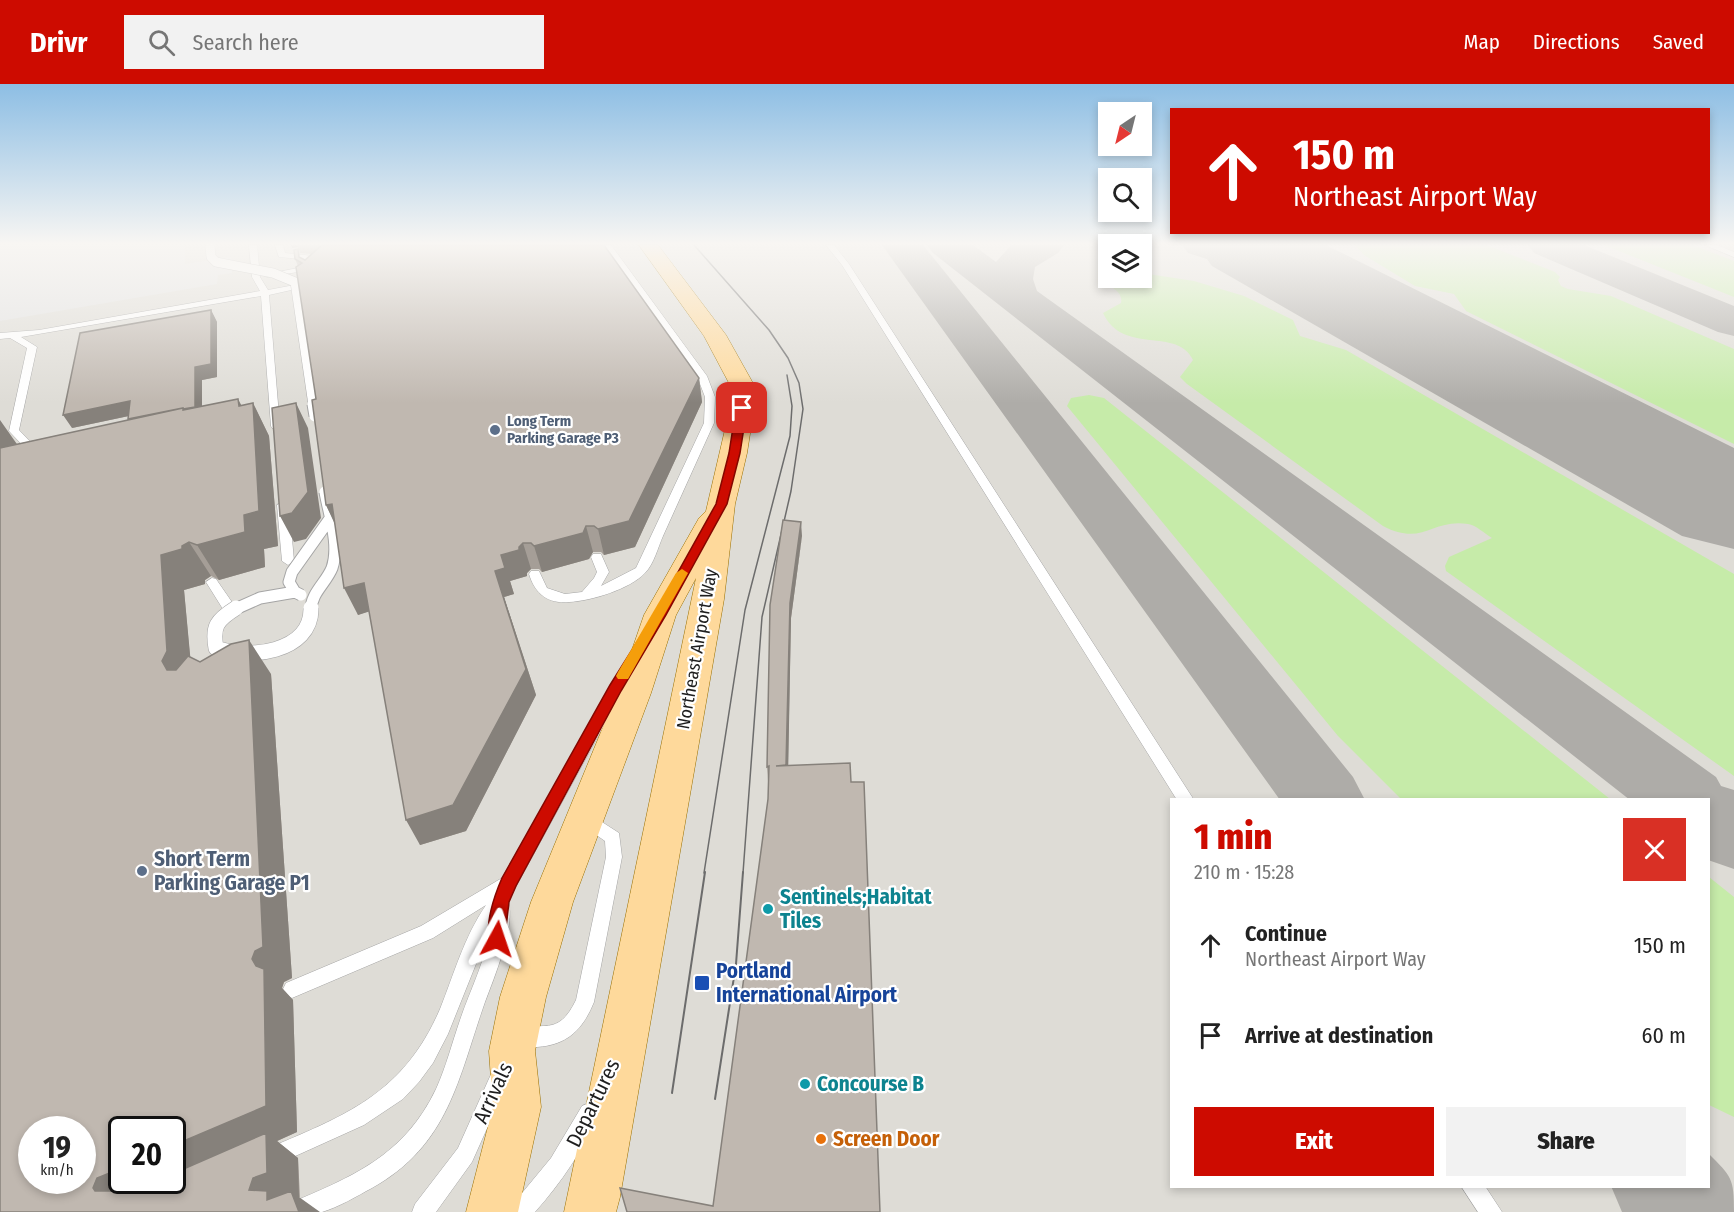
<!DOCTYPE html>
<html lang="en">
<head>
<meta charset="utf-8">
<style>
  body { margin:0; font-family:"Fira Sans Condensed",sans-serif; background:#f2f2f2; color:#222; height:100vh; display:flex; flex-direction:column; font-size:22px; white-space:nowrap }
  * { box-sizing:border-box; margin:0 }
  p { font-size:20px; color:#767676 }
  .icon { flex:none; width:33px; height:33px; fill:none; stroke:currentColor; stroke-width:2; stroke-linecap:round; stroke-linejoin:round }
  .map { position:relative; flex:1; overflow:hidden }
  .details { position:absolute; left:1170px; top:714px; width:540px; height:390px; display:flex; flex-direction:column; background:#fff; border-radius:0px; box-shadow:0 3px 9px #0003 }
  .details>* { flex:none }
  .top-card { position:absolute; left:1170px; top:24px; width:540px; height:126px; border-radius:0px; box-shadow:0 3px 9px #0003; background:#cd0b00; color:#fff; overflow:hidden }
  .needle { width:39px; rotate:215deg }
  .controls { position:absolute; left:1098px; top:18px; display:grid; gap:12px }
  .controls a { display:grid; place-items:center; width:54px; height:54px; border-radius:0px; background:#fff; box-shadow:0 3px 9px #0003; font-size:30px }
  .speed { position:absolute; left:18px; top:1032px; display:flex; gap:12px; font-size:30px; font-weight:700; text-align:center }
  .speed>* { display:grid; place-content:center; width:78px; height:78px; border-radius:50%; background:#fff; box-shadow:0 3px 9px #0003; line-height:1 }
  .speed small { font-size:15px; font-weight:400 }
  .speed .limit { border:3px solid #111; border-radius:9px; background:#fff; color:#111 }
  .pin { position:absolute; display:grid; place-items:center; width:51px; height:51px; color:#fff; margin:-26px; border-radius:12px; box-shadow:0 3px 9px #0006 }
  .me { position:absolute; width:66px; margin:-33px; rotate:5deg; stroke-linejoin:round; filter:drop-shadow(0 0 4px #0008) }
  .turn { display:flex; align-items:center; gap:21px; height:126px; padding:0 24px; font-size:27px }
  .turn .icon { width:78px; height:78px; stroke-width:2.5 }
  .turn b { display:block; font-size:42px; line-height:51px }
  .round { display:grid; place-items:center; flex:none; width:63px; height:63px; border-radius:0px; background:#f2f2f2 }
  .headline { display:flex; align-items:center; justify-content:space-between; height:102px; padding:0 24px }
  h1 { font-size:36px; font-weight:800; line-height:45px; color:#cd0b00 }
  .primary-button { display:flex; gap:12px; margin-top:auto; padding:12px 24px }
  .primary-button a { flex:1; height:69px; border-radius:0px; background:#cd0b00; color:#fff; font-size:24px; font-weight:800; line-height:69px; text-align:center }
  .primary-button a+a { background:#f2f2f2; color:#222 }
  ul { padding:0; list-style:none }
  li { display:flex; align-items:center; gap:18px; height:90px; padding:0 24px }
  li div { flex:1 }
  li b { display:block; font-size:22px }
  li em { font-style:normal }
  header { display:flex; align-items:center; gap:36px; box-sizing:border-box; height:84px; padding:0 30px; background:#cd0b00; color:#fff }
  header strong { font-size:28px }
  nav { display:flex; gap:33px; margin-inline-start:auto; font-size:21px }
  .search { width:420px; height:54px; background:#f2f2f2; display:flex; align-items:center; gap:15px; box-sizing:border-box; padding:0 21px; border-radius:0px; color:#767676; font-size:22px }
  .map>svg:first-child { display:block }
  .airport { fill:#dedcd6; fill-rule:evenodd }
  .grass { fill:#c6eba9 }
  .parking { fill:#e2e2e2 }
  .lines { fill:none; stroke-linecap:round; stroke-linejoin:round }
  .taxiway { fill:#aeaca8; fill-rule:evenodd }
  .runway { fill:#aeaca8; fill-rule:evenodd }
  .service-casing { stroke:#a5a5a5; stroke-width:1 }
  .primary-casing { stroke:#996f00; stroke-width:1 }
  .service { fill:#fff; fill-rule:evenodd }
  .primary { fill:#fed99b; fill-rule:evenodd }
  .tram-far1 { stroke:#6c6c6c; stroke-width:1.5 }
  .tram { stroke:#6c6c6c; stroke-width:2 }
  .service-bridge-far2-casing { stroke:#a5a5a5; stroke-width:10; stroke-linecap:butt }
  .service-bridge-far1-casing { stroke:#a5a5a5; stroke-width:13; stroke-linecap:butt }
  .service-bridge-casing { stroke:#a5a5a5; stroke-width:16; stroke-linecap:butt }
  .service-bridge-far2 { stroke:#fff; stroke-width:9 }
  .service-bridge-far1 { stroke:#fff; stroke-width:11 }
  .service-bridge { stroke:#fff; stroke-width:15 }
  .wall { fill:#a59e97 }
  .shaded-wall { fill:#86817b }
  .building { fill:#c0b8b0; stroke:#86817b; stroke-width:1.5; fill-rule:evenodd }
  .route { fill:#cd0b00; stroke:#850700; stroke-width:1.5 }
  .slow { fill:#f59e0b }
  .service-dot { fill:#5c6f8a; stroke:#fff; stroke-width:2 }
  .culture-dot { fill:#0f9aa8; stroke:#fff; stroke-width:2 }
  .transit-dot { fill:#1a4fb4; stroke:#fff; stroke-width:2 }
  .food-dot { fill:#e8710a; stroke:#fff; stroke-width:2 }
  .labels { text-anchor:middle; stroke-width:4.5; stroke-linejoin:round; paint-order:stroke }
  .far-service-label { font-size:15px; font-weight:bold; fill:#4e5e75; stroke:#fff; text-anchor:start }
  .street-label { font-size:18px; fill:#1e1e1e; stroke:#fff }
  .near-service-label { font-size:21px; font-weight:bold; fill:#4e5e75; stroke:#fff; text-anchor:start }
  .near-culture-label { font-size:21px; font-weight:bold; fill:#0d838f; stroke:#fff; text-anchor:start }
  .near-transit-label { font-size:21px; font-weight:bold; fill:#164399; stroke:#fff; text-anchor:start }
  .near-street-label { font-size:21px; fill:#1e1e1e; stroke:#fff }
  .near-food-label { font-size:21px; font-weight:bold; fill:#c56008; stroke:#fff; text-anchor:start }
</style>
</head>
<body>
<header>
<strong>Drivr</strong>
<div class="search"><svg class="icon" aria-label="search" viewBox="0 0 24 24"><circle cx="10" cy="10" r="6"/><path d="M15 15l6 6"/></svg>Search here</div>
<nav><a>Map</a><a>Directions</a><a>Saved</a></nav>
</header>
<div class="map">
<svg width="1734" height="1128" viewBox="0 0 1734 1128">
  <rect width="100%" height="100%" fill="#f0ece4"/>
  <!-- airport -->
  <path class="airport" d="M 0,161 L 1108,161 L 1108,194 L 1142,194 L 1142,161 L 1734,161 L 1734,1128 L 0,1128 ZM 1172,716 L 1708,716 L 1708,1102 L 1172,1102 ZM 32,1046 L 82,1046 L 82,1096 L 32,1096 ZM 122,1046 L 172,1046 L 172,1096 L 122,1096 Z"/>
  <!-- grass -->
  <path class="grass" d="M 1355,161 L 1487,161 L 1555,188 L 1560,193 L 1558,196 L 1561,202 L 1568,205 L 1611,212 L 1734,265 L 1734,360 L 1466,227 L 1454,210 L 1415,202 L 1364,171 Z
    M 1604,161 L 1693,161 L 1734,177 L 1734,213 Z
    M 1142,189 L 1194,197 L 1244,212 L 1293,236 L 1300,252 L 1346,266 L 1734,490 L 1734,692 L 1446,487 L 1445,482 L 1449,473 L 1492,454 C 1485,450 1476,441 1468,440 C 1432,434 1423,463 1383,442 L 1187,300 L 1180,293 L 1193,276 C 1177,242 1123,272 1103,229 L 1121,219 C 1123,208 1113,204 1104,199 L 1104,194 L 1108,191 L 1108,194 L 1142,194 Z
    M 1089,311 L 1104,314 L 1610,715 L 1401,715 L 1338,652 L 1067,322 L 1071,314 Z
    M 1709,793 L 1734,813 L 1734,1033 L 1709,1021 Z"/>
  <!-- parking -->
  <path class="parking" d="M 0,161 L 185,161 L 185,180 L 231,173 L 232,189 L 218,191 L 217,200 L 0,237 Z"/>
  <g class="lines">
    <!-- taxiway -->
    <path class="taxiway" d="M 882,161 L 923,161 L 1353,693 L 1365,716 L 1280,716 Z
      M 927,161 L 973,161 L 996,178 L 1011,161 L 1064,161 L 1058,169 L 1035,183 L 1033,195 L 1037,207 L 1716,693 L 1721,702 L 1734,706 L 1734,785 L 1708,776 L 1708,716 L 1630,716 L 933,169 Z
      M 1182,161 L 1246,161 L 1258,165 L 1255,161 L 1301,161 L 1351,199 L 1358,208 L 1351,217 L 1336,221 L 1321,217 L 1257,191 L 1188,169 Z
      M 1528,161 L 1584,161 L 1734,222 L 1734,252 L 1718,248 L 1534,169 Z
      M 1708,1069 C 1732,1093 1734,1094 1734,1128 L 1622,1128 L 1611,1102 L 1708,1102 Z"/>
    <!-- runway -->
    <path class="runway" d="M 1197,161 L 1326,161 L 1734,364 L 1734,465 L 1682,452 L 1212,182 Z"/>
    <!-- service casing -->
    <g class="service-casing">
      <path id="service" d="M 249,161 L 257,161 L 260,193 L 268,206 L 305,199 L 309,202 L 269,211 L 280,344 L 272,344 L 271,342 L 261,212 L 21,253 L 37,263 L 19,346 L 37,365 L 34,375 L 26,375 L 27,366 L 9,347 L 27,264 L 10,254 L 0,255 L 0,249 L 39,246 L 260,207 L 252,193 Z
        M 275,161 L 283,161 L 285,169 L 323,173 L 327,175 L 323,177 L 279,173 Z
        M 603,161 L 611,161 L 707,292 L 715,313 L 714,339 C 697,377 680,414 663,452 C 658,463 654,480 645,489 C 630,505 591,517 569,518 C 548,520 535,510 529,490 L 531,487 L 539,487 L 547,504 L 565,510 L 582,508 L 594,494 L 597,488 L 591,473 L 593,470 L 601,470 L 609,488 L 601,502 L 636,484 L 704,339 L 705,313 L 697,292 Z
        M 826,161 L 834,161 L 849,180 L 1194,716 L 1177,716 L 842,181 Z
        M 1705,161 L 1717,161 L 1734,168 L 1734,173 Z
        M 313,181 L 316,181 L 316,185 L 267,193 L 263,191 Z
        M 283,418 L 289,421 L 294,477 L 288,481 L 282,477 L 277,421 Z
        M 212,494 L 216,495 L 236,524 L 237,527 L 236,530 L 226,530 L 206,498 Z
        M 632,572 L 639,577 L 508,817 C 516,841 494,894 485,918 C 458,995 449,1061 372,1104 C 357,1112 339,1123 322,1128 C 311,1128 297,1128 285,1128 L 288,1120 C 352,1093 404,1072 436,1005 C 446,983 452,959 460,936 C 470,906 486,876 490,845 L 448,950 L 433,979 L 419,998 L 403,1015 L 364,1041 L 271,1083 L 264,1080 L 261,1073 L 264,1066 C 344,1032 403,1011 440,925 C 454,890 464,853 486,821 L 433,854 L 292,914 L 286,911 L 283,905 L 286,899 L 421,842 L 502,794 L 627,574 Z
        M 585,727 L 619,749 L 622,773 L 594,918 C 583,945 568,961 537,963 C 529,963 521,964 513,961 L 510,954 L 513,947 C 543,935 557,955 576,916 L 606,773 L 605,757 L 579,739 L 577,734 L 579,729 Z
        M 499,985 L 506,988 L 509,995 L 472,1078 L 436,1128 L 412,1128 L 415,1120 L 458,1064 L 492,988 Z
        M 589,1019 L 596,1022 L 599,1029 C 584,1065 561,1099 535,1128 L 510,1128 L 513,1120 L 551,1074 L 582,1022 Z
        M 1461,1102 L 1485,1102 L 1502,1128 L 1478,1128 Z"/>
    </g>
    <!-- primary casing -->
    <g class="primary-casing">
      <path id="primary" d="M 639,161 L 658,161 L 726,251 L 754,301 L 754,324 L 747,369 L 735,420 L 724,515 L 620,1113 L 616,1128 L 564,1128 L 696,494 L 676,531 L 651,609 L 573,818 L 546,913 L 535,967 L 541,1023 L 518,1128 L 466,1128 L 493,1023 L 489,967 L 500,913 L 531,818 L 617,609 L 644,531 L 699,434 L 706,427 L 730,324 L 730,301 L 704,252 Z"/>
    </g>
    <!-- service -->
    <use href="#service" class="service"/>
    <!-- primary -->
    <use href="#primary" class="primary"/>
    <!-- tram-far1 -->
    <path class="tram-far1" d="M 694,161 L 769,246 L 788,274 L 799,299 L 803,325 L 791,407 L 762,533 L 743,789
      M 704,789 L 745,526 L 790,352 L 792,322 L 787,291"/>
    <!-- tram -->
    <path class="tram" d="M 672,1009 L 705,788
      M 715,1015 L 736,880 L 743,788"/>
    <!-- service-bridge-far2 casing -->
    <g class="service-bridge-far2-casing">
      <path id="service-bridge-far2" d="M 210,161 L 211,173 L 216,178 L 273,189 L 295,198 L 313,321"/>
    </g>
    <!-- service-bridge-far1 casing -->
    <g class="service-bridge-far1-casing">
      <path id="service-bridge-far1" d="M 313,320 L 315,332
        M 301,511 L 295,508 L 289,498 L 292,488 L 329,436
        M 233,526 L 260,514 L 295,508
        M 311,526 C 311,509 326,499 332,484 C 340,461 329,431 325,408"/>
    </g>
    <!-- service-bridge casing -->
    <g class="service-bridge-casing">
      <path id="service-bridge" d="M 236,524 C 217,536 212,542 216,564 C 247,576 312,569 311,524"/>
    </g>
    <!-- service-bridge-far2 -->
    <use href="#service-bridge-far2" class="service-bridge-far2"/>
    <!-- service-bridge-far1 -->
    <use href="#service-bridge-far1" class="service-bridge-far1"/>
    <!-- service-bridge -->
    <use href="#service-bridge" class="service-bridge"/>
  </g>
  <!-- wall -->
  <path class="wall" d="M 291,161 L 604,161 L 699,294 L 702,318 L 635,463 L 604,471 L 601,468 L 593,468 L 589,475 L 542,488 L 539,485 L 531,485 L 527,489 L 527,492 L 510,497 L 514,510 L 504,513 L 536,611 L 466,747 L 420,761 L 369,527 L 358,531 L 335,439 L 326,421 L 316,315 L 298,182 L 295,175 L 302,175 L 305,176 L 312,170 L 300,169 L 298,163 L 292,164 Z
    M 211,226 L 217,238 L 217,293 L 202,296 L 202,322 L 242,322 L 253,319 L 269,352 L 278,462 L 264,465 L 265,483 L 219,496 L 211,492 L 205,496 L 205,500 L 184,506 L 190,573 L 200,578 L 271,590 L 292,894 L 284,898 L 282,904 L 293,916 L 297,1048 L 277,1057 L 298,1074 L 300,1113 L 0,1128 L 17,360 L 129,336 L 129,332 L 72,344 Z
    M 802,452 L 791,534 L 788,681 L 713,1122 L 768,715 L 768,697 L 767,683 Z"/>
  <!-- shaded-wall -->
  <path class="shaded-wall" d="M 291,161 L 297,161 L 298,163 L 292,164 Z
    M 211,226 L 217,238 L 217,293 L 202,296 L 202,336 L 136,348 L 128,335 L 195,283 Z
    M 699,294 L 702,318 L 635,463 L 604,471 L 598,445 Z
    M 238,315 L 254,345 L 253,319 L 269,352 L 278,462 L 264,465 L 265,483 L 219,496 L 197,461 L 239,322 Z
    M 130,317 L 138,330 L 72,344 L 63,331 Z
    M 296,319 L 308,344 L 321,434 L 306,455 L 294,458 L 280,432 Z
    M 0,336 L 19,363 L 0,390 Z
    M 332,420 L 338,447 L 326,421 Z
    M 801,438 L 802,452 L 791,534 L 788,695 L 786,681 L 790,519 Z
    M 586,442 L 593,468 L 589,475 L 542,488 L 534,462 Z
    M 189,458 L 211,492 L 205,496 L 205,500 L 184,506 L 193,602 L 167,586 L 162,577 L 161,471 L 182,462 Z
    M 523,459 L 531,485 L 527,489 L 527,492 L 510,497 L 514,510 L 504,513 L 536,611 L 466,747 L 420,761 L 406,736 L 501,471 L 519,463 Z
    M 364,499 L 377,525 L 358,531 L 344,504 Z
    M 249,556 L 271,590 L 292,894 L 284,898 L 282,904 L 293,916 L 297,1048 L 277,1057 L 298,1074 L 299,1113 L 320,1128 L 299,1128 L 95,1107 L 93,1104 L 97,1094 L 122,1084 L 122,1096 L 172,1096 L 172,1062 L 256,882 L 252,875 Z"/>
  <!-- building -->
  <path class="building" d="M 322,161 L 604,161 L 699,294 L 629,437 L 598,445 L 594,442 L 586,442 L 583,449 L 534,462 L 531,459 L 523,459 L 519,463 L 519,466 L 501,471 L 505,484 L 495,487 L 526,585 L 453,721 L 406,736 L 364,499 L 344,504 L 332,420 L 326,421 L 312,316 L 316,315 L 296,183 L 302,179 L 295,175 L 294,166 L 298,165 L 299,173 L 305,176 Z
    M 211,226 L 211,280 L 195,283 L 195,323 L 183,325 L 183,324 L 128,335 L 130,317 L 63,331 L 80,249 Z
    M 238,315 L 239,322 L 253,319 L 259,427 L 244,431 L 245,448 L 197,461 L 189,458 L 182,462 L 182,465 L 161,471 L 167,567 L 162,577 L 167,586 L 176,586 L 188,572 L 200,578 L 231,560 L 249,556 L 263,863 L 255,867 L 252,875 L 256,882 L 264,885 L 266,1022 L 172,1062 L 172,1046 L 122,1046 L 122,1084 L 97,1094 L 93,1104 L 95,1107 L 133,1107 L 157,1096 L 172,1096 L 172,1090 L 266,1049 L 267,1089 L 253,1094 L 249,1106 L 267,1107 L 267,1116 L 291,1107 L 299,1128 L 0,1128 L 0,364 L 183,324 L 183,326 ZM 32,1046 L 82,1046 L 82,1096 L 32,1096 Z
    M 296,319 L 308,408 L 292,429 L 280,432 L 272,324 Z
    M 783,436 L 801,438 L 790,519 L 786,681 L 776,682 L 850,679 L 851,698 L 864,698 L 880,1128 L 627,1128 L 620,1104 L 713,1122 L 768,715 L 769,682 L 767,683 L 770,521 Z"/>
  <!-- sky -->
  <linearGradient id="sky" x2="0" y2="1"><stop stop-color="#8dbee4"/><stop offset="0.5" stop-color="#f8f6f3"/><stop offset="1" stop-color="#f8f6f3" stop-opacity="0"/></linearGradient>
  <rect width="1734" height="319" fill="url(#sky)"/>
  <!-- route -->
  <path class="route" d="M 742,321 L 747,324 L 740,369 L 727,420 L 666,531 L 621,607 L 516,802 L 509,818 L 504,861 L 497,863 L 491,861 C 483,843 495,810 502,794 L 610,601 L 654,531 L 716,420 L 729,369 L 736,324 Z"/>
  <!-- slow -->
  <path class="slow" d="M 682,485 L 688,489 L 628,595 L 618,595 L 616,592 L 618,588 L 676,489 Z"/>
  <!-- markers -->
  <g class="service-dot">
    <circle cx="495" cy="346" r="6"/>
    <circle cx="142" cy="787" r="6"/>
  </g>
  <g class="culture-dot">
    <circle cx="768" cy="825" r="6"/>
    <circle cx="805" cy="1000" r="6"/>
  </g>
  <rect class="transit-dot" x="694" y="891" width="16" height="16" rx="3"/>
  <circle class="food-dot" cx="821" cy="1055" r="6"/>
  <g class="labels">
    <!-- far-service labels -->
    <g class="far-service-label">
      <text x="507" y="342">Long Term<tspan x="507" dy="17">Parking Garage P3</tspan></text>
    </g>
    <!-- street labels -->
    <g class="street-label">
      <text transform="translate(697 565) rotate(-80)" y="6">Northeast Airport Way</text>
    </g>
    <!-- near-service labels -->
    <g class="near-service-label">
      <text x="154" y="782">Short Term<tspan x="154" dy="24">Parking Garage P1</tspan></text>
    </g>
    <!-- near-culture labels -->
    <g class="near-culture-label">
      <text x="780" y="820">Sentinels;Habitat<tspan x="780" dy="24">Tiles</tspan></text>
      <text x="817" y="1007">Concourse B</text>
    </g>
    <!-- near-transit labels -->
    <g class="near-transit-label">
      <text x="716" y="894">Portland<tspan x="716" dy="24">International Airport</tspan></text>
    </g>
    <!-- near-street labels -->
    <g class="near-street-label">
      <text transform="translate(493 1009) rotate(-65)" y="7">Arrivals</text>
      <text transform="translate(593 1019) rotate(-64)" y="7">Departures</text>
    </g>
    <!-- near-food labels -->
    <g class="near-food-label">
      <text x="833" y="1062">Screen Door</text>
    </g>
  </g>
</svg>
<div class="controls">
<a><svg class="needle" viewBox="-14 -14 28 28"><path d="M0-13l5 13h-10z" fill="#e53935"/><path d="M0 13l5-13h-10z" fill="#767676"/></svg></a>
<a><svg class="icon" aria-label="search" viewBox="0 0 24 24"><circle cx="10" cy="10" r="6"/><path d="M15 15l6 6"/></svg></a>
<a><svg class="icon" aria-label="layers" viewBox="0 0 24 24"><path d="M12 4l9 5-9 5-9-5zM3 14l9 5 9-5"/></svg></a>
</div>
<div class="speed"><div>19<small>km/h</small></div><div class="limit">20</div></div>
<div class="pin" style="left:742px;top:324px;background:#d93025"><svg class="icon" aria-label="arrive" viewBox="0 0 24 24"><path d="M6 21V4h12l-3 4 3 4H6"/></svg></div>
<svg class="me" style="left:497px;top:855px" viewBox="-20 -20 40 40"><path d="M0-17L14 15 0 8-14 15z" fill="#cd0b00" stroke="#fff" stroke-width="4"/></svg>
<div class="top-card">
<div class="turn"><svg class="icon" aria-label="ahead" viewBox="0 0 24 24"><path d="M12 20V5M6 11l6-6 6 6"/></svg><div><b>150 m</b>Northeast Airport Way</div></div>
</div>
<section class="details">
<div class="headline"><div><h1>1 min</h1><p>210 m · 15:28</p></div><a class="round" style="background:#d93025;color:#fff"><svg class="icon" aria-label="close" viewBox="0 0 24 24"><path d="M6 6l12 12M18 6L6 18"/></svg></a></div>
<ul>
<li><svg class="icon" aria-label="ahead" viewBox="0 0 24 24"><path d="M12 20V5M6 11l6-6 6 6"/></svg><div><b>Continue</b><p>Northeast Airport Way</p></div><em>150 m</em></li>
<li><svg class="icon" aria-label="arrive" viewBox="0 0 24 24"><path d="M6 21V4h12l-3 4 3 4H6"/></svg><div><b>Arrive at destination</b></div><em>60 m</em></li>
</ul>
<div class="primary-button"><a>Exit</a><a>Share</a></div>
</section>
</div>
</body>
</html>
